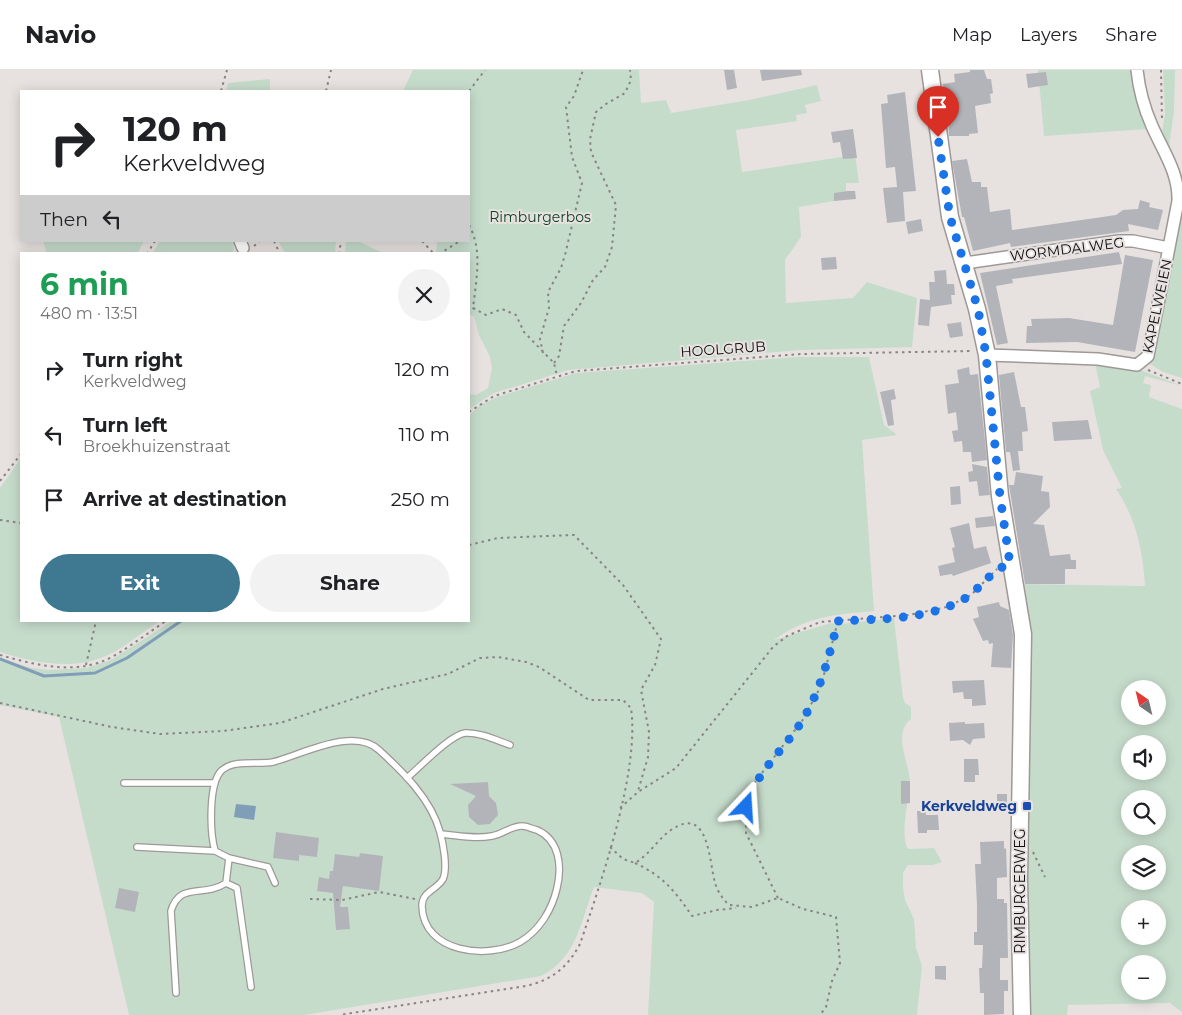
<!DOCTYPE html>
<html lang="en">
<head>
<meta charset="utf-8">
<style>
  body { margin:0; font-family:Montserrat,sans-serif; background:#f2f2f2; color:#202124; height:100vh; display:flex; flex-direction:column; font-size:19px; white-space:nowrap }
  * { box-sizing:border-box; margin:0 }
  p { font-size:16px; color:#757577 }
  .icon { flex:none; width:28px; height:28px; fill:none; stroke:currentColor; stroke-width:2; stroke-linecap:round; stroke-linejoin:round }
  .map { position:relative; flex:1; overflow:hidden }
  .panel { position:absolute; left:20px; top:182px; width:450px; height:370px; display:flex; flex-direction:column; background:#fff; border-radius:0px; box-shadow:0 2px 12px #0003 }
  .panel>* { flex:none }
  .banner { position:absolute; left:20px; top:20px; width:450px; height:152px; border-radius:0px; box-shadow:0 2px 12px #0003; background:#fff; color:#202124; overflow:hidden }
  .needle { width:32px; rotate:325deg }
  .controls { position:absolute; left:1121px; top:610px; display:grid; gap:10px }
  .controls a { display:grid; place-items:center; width:45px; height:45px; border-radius:50%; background:#fff; box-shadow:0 2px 12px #0003; font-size:25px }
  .pin { position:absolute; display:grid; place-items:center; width:42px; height:42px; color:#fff; margin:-51px -21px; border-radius:50% 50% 50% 0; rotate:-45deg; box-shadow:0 0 5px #0007 }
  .pin .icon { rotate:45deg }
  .me { position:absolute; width:55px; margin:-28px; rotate:20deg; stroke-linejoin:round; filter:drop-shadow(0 0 4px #0008) }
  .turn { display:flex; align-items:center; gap:18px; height:105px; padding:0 20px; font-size:22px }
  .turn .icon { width:65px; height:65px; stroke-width:2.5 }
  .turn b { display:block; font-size:35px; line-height:42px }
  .then { display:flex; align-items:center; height:48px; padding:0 20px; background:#0003; gap:10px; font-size:19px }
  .round { display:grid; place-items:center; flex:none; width:52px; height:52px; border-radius:26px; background:#f2f2f2 }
  .headline { display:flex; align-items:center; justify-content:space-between; height:85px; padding:0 20px }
  h1 { font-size:30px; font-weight:700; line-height:38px; color:#1e9e55 }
  .primary-button { display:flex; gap:10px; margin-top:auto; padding:10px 20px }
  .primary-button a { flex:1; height:58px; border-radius:30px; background:#3e7891; color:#fff; font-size:20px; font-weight:700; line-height:58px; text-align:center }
  .primary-button a+a { background:#f2f2f2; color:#202124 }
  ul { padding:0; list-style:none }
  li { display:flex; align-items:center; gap:15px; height:65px; padding:0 20px }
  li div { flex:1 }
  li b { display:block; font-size:19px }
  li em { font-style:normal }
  header { display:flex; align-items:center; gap:30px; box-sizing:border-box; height:70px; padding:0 25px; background:#fff; border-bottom:1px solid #e0e0e0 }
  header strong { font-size:24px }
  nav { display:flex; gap:28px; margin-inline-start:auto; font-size:18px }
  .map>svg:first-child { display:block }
  .green { fill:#c6dccb; fill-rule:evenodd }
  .water { fill:#809eb7 }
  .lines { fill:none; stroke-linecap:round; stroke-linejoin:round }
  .stream { stroke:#809eb7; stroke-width:3 }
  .building { fill:#b3b4b9 }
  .lane-casing { stroke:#9e9896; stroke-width:8 }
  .street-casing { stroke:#9e9896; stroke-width:14 }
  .secondary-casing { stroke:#9e9896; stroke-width:19 }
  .path { stroke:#888482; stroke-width:2; stroke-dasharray:2.5 4; stroke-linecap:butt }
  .lane { stroke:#fff; stroke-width:5.5 }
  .street { stroke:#fff; stroke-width:11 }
  .secondary { stroke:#fff; stroke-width:16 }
  .route { stroke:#1a73e8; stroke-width:9; stroke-dasharray:0 16.2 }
  .transit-dot { fill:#1a4fb4; stroke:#e7e2e0; stroke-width:2 }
  .labels { text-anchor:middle; stroke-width:4; stroke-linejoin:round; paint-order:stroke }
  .park-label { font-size:14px; fill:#0b4221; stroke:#e7e2e0 }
  .street-label { font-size:14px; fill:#0f0d0c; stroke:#e7e2e0 }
  .transit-label { font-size:14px; font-weight:bold; fill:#164399; stroke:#e7e2e0; text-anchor:end }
</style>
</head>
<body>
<header>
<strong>Navio</strong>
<nav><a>Map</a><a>Layers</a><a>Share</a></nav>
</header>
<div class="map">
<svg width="1182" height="945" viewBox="0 0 1182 945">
  <rect width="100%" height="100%" fill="#e7e2e0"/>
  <!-- green -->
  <path class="green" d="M 413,0 L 639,0 L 641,33 L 666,30 L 671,43 L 749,30 L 817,15 L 821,31 L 805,35 L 807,43 L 796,45 L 797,51 L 736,60 L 742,102 L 855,85 L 859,113 L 846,113 L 846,129 L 799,137 L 801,167 L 785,190 L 786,233 L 853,228 L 867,212 L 917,228 L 912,277 L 801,280 L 569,300 L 494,323 L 469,339 L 469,324 L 476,325 L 488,318 L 492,298 L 490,287 L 479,265 L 474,246 L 469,245 L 469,184 L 436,184 L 437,171 L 469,171 L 469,21 L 403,21 Z
    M 1038,0 L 1131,0 L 1148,59 L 1044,66 Z
    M 1163,0 L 1175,0 L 1174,42 L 1168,83 L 1161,69 L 1165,43 Z
    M 270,9 L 270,21 L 226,21 L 228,13 Z
    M 1182,140 L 1182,308 L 1163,302 L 1150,294 Z
    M 43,171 L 144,171 L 137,184 L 47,184 Z
    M 160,171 L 232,171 L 234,179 L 232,184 L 152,184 Z
    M 278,171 L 336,171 L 335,184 L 286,184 Z
    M 346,171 L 358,171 L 385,184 L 345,184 Z
    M 797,287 L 869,287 L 884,355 L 897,365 L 862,370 L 874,541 C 834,545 807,546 774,570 L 831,553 L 840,554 L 894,548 L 903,628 L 905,633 L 911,637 L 911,649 C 891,665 911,694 910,715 C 909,728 899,771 909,779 L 934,778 L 942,792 L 933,795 L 908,795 L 903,803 L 903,817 L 905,830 L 914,849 L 916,878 L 922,896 L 917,945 L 648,945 L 654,832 L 642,823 L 594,817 C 581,851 577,888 541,906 L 304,945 L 129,945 L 59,647 L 0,635 L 0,588 L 31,598 L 49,600 L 86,598 L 111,590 L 172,551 L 469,551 L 469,346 L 480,335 L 497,327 L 576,303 Z
    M 1095,293 L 1138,299 L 1182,316 L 1145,306 L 1143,313 L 1151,315 L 1149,327 L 1182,339 L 1182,942 L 1170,933 L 1068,935 L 1067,945 L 1027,945 L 1020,514 L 1145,516 C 1143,481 1136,448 1116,419 L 1122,418 L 1103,380 L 1090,321 L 1100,317 ZM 1130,619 L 1158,619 L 1158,646 L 1130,646 ZM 1130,674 L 1158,674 L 1158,701 L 1130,701 ZM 1130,729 L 1158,729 L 1158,756 L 1130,756 ZM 1130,784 L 1158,784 L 1158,811 L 1130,811 ZM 1130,839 L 1158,839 L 1158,866 L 1130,866 ZM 1130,894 L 1158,894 L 1158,921 L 1130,921 Z
    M 21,388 L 21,551 L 160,551 C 142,562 127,576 108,585 C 73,601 36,593 0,582 L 0,418 Z"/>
  <!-- water -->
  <path class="water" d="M 236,734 L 256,736 L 254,750 L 234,747 Z"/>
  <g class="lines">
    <!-- stream -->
    <path class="stream" d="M 0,589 L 44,606 L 95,603 L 127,588 L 181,551"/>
  </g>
  <!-- building -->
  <path class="building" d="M 724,0 L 734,0 L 737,18 L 727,20 Z
    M 760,0 L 801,0 L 802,5 L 762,11 Z
    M 970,0 L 984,0 L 987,9 L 991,9 L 993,23 L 990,24 L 991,33 L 975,36 L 978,63 L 969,64 L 969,66 L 949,66 L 948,22 L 944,23 L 943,14 L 955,12 L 954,4 L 970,2 Z
    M 1046,2 L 1048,15 L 1028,18 L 1026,4 Z
    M 905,22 L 916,121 L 903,122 L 905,151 L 887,153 L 883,118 L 897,117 L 895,97 L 886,98 L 881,34 L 888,33 L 887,25 Z
    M 853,59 L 857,88 L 843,89 L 840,72 L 833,73 L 831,62 Z
    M 967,89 L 972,112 L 981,112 L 981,117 L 987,117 L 990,142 L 1010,139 L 1012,160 L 1116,145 L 1123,140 L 1138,139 L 1140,130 L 1150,133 L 1149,137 L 1163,140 L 1158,160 L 1128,154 L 1129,161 L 1011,177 L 1010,173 L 973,181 L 964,147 L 962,147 L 952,91 Z
    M 848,121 L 855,121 L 856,129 L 834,131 L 834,123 Z
    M 921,149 L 923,161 L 908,164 L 906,152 Z
    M 1119,182 L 1122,194 L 1012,209 L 1013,213 L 996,216 L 1008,273 L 997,275 L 980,203 Z
    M 1125,185 L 1153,190 L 1135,282 L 1077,272 L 1026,273 L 1027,256 L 1032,256 L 1031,249 L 1069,248 L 1113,255 Z
    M 836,187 L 837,199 L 822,200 L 821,188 Z
    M 946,200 L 947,214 L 954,214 L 955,225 L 951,225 L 952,234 L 931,237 L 929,256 L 918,255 L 920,229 L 930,230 L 929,212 L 935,212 L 934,201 Z
    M 961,252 L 963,266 L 950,268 L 947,254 Z
    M 969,297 L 970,305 L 978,304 L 987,390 L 972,392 L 971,382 L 963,382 L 962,371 L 954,372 L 952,361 L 958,360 L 956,342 L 948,344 L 945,315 L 959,313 L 957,300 Z
    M 1014,302 L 1021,337 L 1025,337 L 1028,361 L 1022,362 L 1023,381 L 1018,381 L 1020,400 L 1013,401 L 1010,382 L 1006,382 L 999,305 Z
    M 894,319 L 896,329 L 891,330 L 894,355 L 888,356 L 880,322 Z
    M 1088,350 L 1092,369 L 1054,371 L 1052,352 Z
    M 972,394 L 987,397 L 990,425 L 979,426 L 977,411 L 969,412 L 968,402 L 973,401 Z
    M 1016,402 L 1043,406 L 1041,421 L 1049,422 L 1050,437 L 1033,454 L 1044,455 L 1050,486 L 1070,484 L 1071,490 L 1076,490 L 1076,499 L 1065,499 L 1065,514 L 1025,514 L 1009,415 L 1014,415 Z
    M 960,416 L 961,434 L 951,435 L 950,417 Z
    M 993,446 L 995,456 L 976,458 L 975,448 Z
    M 969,453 L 974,479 L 986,476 L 991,493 L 953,506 L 952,504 L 940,506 L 938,496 L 955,492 L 952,478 L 955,477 L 950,458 Z
    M 999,532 L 1000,536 L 1009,540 L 1013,565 L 1011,598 L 991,597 L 993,573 L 989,574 L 988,570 L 983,571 L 973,549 L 979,547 L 977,537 Z
    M 984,610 L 986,635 L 972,636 L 972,629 L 964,629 L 963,622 L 953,623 L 952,611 Z
    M 965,652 L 965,654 L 984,653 L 985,668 L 973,669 L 970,675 L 963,670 L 950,671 L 949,653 Z
    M 964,689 L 978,689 L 979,705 L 975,705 L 975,712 L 964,712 Z
    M 901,711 L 910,711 L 910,733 L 901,734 Z
    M 488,712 L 489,726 L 496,733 L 498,745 L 490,754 L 478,755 L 469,747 L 468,735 L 476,726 L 450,714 Z
    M 997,724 L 1007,724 L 1007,738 L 997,738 Z
    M 917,741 L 926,741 L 926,745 L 938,745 L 939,760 L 927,760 L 927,763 L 918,763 Z
    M 276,762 L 319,768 L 317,787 L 299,785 L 299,791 L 273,788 Z
    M 1004,771 L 1004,779 L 1006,778 L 1007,807 L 997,808 L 997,829 L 1004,829 L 1004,833 L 1007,833 L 1008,888 L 1000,888 L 1000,910 L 1008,910 L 1008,921 L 1004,921 L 1004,944 L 984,945 L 984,923 L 980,923 L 979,898 L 982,898 L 983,875 L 974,875 L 974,862 L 977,862 L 977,835 L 975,794 L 981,794 L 980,772 Z
    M 360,783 L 383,786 L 379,821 L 343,816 L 340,837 L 348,837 L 350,859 L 336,860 L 333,823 L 317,821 L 319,807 L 329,809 L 330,801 L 333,801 L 335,784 L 359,787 Z
    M 119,818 L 139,822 L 135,842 L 115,838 Z
    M 935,896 L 946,896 L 946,910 L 935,909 Z"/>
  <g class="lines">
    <!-- lane casing -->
    <g class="lane-casing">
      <path id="lane" d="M 407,708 C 419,698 450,665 465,663 C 479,662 496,670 510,675
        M 124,713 L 215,713
        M 137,777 L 215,781
        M 229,788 L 226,813 L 237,818 L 251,917
        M 275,813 L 268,797 L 229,788 L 215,781 C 210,763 208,713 222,700 C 235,689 258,695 273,692 C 301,685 354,656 379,680 C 403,702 431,729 440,762 C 443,773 448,798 443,809 C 437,820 422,821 422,836 C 423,883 488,890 520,872 C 539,861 552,840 557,818 C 562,797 560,770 537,760 C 532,759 527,756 522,756 C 511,756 503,764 492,766 C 476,769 458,766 441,764
        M 176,923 L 171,841 C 180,811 203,828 226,813"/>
    </g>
    <!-- street casing -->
    <g class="street-casing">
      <path id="street" d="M 240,171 L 243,178
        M 965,193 L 1119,171 L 1133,171 L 1169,178
        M 987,285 L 1098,289 L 1137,295 L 1148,286 L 1178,131 C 1179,103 1163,81 1152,56 C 1144,38 1139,19 1137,0"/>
    </g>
    <!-- secondary casing -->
    <g class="secondary-casing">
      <path id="secondary" d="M 930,0 L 950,147 L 977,239 L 987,285 L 1000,426 L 1023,564 L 1019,809 L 1022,945"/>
    </g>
    <!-- path -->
    <path class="path" d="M 1161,0 L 1162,50
      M 221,21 L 227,0
      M 326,21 L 331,0
      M 469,21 L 485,0
      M 469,155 C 483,180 476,211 473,238 L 486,245 L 502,239 L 516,245 L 524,262 L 554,293 L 557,306
      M 274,171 L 280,184
      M 422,171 L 434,184
      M 254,176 L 260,171
      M 147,184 L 155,171
      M 339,184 L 341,171
      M 439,184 L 460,171
      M 543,283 L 540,269 L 549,238 L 548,222 L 561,198 L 565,185 L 582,113 L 572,87 L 566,37 L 574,26 L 583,0
      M 554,293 L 559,286 L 564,256 L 581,233 L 593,210 L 605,197 L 612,177 L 616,135 L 591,82 L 590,69 L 596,42 L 606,34 L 625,23 L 631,10 L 630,0
      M 1148,300 L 1182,314
      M 469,342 L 494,326 L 576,301 L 802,284 L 972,281
      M 0,411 L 21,384
      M 0,450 L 21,453
      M 469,475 L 498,468 L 574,465 L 623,515 L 661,569 L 655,595 L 641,620 L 649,662 L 648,687 L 638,721
      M 0,585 C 36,595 76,606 112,587 C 131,576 148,563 166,551
      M 86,595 L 96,551
      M 0,633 L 112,657 L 160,664 L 223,661 L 280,653 L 383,619 L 448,604 L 480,588 L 498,587 L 526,592 L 539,597 L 589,630 L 623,630 L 631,638 C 640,701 601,812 580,874 C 567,898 552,910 526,916 L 339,945
      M 620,738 L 638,722 L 676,698 L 773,577 L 787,566 L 820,552 L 909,545 L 947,537 L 971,525 L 997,499
      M 610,777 L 623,789 L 635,793 C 650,784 658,769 671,760 C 709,734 709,791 715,813 C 718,822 722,828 729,835 L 752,837 L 778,828 L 803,839 L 836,847 L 840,893 L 832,911 L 826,937 L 820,945
      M 1033,782 L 1045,807
      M 635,793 C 663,806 675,821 692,846 L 717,840 L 736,838
      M 778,828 L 746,763 L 746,737 L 755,712 L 802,651 L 821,616 L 838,551
      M 310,829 L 342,830 L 379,822 L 415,829"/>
    <!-- lane -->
    <use href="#lane" class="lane"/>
    <!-- street -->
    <use href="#street" class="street"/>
    <!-- secondary -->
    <use href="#secondary" class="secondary"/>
  </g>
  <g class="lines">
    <!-- route -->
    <path class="route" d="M 746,737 C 755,703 784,680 802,651 C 821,620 829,586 838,551 C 879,549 928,550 964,529 C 981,519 991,499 1010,494 L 1000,426 L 986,285 L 978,239 L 950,147 L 938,67"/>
  </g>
  <!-- markers -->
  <rect class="transit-dot" x="1022" y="731" width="10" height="10" rx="2.5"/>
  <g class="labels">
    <!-- park labels -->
    <g class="park-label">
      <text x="540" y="152">Rimburgerbos</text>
    </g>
    <!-- street labels -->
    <g class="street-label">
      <text transform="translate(1067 179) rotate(-7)" y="5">WORMDALWEG</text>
      <text transform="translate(1157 236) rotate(-78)" y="5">KAPELWEIEN</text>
      <text transform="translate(723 279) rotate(-4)" y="5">HOOLGRUB</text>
      <text transform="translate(1020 821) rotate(-90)" y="5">RIMBURGERWEG</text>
    </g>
    <!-- transit labels -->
    <g class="transit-label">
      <text x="1017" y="741">Kerkveldweg</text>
    </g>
  </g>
</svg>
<div class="controls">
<a><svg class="needle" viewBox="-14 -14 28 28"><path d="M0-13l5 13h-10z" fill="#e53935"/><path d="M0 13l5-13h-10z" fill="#757577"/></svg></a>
<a><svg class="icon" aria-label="sound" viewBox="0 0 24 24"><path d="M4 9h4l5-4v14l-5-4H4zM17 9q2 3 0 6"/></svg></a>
<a><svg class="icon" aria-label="search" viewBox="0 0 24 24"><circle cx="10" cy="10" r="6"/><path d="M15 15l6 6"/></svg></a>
<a><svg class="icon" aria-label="layers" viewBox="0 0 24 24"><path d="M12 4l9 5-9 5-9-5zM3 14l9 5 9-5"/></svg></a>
<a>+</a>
<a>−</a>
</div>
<div class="pin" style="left:938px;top:67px;background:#d93025"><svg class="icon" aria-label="arrive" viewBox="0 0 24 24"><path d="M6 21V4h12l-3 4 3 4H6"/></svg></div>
<svg class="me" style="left:746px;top:737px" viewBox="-20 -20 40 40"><path d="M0-17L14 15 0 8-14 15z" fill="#1a73e8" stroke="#fff" stroke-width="4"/></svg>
<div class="banner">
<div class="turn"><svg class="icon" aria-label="right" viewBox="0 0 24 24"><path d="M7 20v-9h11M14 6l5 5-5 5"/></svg><div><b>120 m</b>Kerkveldweg</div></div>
<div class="then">Then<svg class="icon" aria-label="left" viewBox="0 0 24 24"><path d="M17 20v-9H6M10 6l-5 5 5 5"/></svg></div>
</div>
<section class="panel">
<div class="headline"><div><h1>6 min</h1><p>480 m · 13:51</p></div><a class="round"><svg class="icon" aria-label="close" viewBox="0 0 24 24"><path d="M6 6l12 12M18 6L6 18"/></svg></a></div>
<ul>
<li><svg class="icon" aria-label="right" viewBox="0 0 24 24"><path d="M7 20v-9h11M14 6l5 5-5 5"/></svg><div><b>Turn right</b><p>Kerkveldweg</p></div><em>120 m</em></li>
<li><svg class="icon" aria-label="left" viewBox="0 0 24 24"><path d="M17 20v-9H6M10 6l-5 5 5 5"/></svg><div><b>Turn left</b><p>Broekhuizenstraat</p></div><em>110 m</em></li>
<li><svg class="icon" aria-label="arrive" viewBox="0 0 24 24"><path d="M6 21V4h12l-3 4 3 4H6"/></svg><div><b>Arrive at destination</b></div><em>250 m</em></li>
</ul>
<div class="primary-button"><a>Exit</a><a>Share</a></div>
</section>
</div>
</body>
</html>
